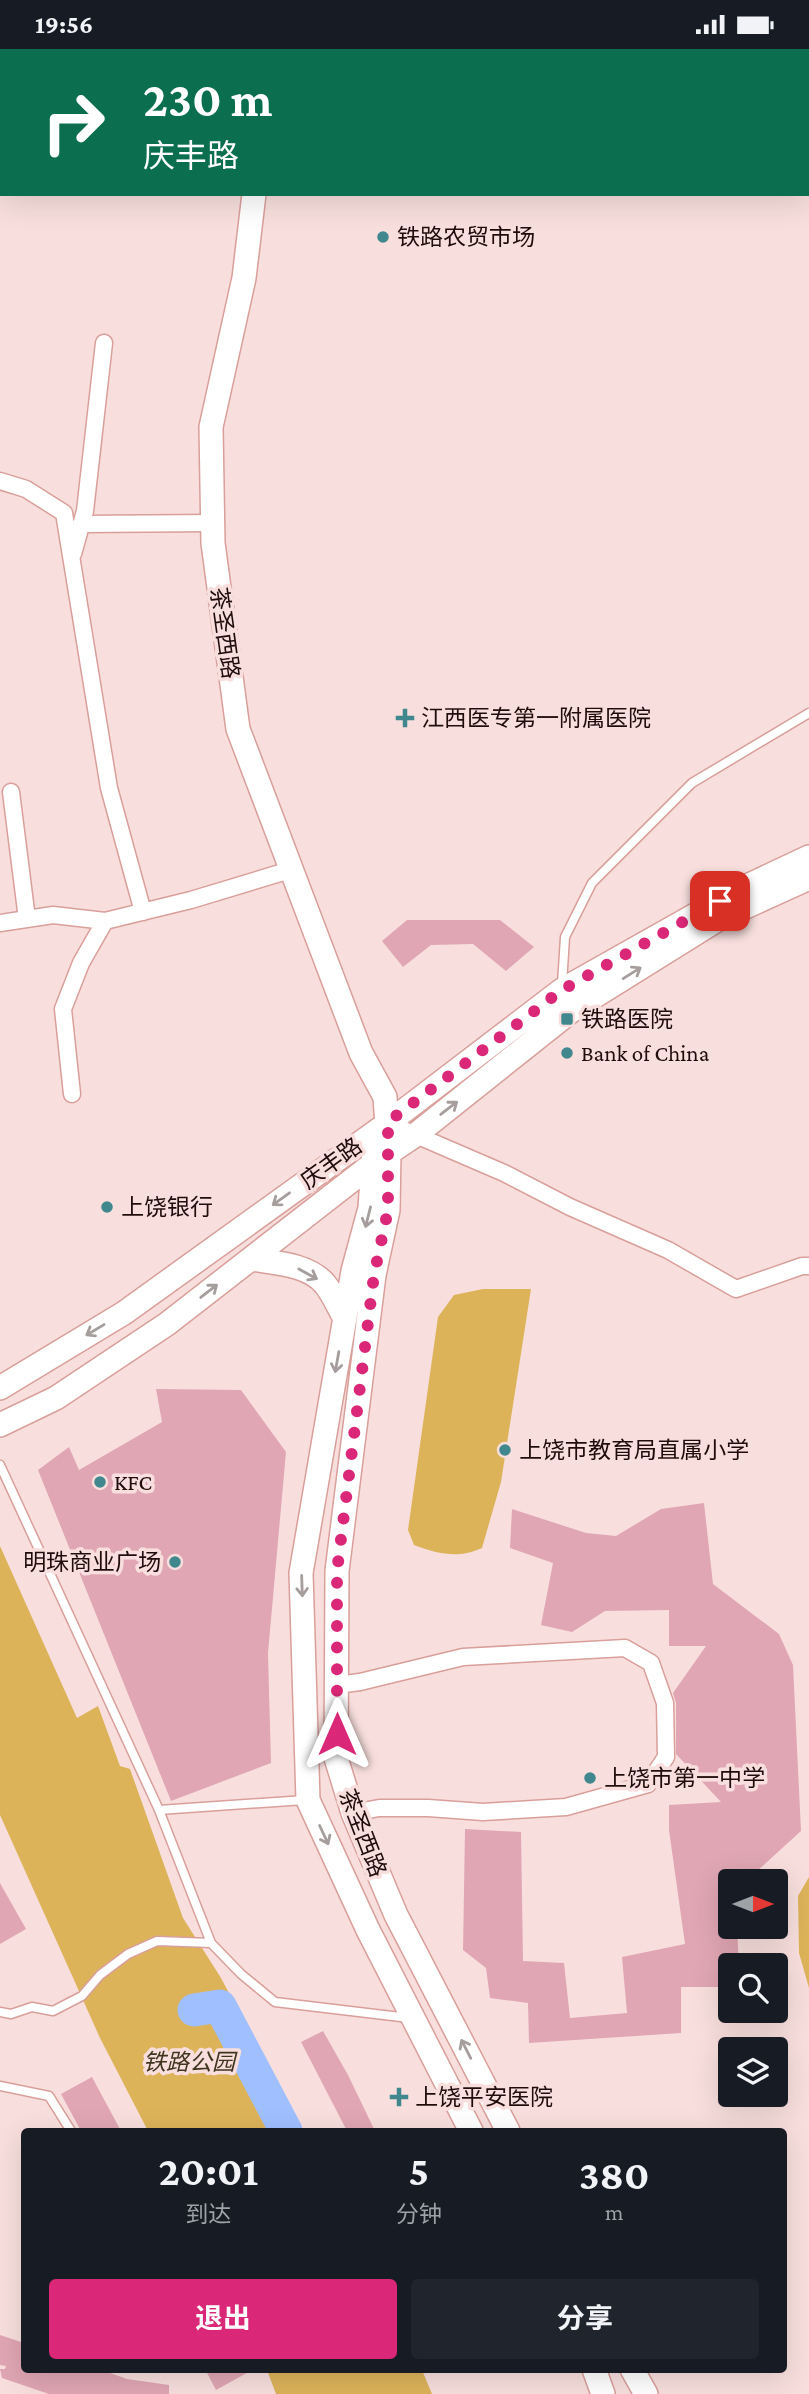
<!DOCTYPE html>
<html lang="zh">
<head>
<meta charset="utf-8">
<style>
  body { margin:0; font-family:"Crimson Pro","Noto Sans SC",serif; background:#20242c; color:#f1f3f6; height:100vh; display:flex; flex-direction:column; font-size:26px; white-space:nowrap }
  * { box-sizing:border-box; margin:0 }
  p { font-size:23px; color:#9ea1a6 }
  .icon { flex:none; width:38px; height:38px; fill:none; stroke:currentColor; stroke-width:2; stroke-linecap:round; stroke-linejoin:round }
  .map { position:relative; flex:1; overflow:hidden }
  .panel { position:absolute; left:21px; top:2079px; width:766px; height:245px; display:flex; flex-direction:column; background:#171b24; border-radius:7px; box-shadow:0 7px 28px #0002 }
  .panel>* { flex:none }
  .top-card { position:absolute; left:0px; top:0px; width:810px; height:147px; box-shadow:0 7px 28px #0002; background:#0b6e4f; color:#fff; overflow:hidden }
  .needle { width:46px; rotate:90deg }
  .tools { position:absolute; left:718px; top:1820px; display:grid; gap:14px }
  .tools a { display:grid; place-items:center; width:70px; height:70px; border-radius:7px; background:#171b24; box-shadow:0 7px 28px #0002; font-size:35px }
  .pin { position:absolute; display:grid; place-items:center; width:60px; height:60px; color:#fff; margin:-30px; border-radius:14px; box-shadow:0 4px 10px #0006 }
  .me { position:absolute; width:77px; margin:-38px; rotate:0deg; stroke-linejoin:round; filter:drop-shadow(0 0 5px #0008) }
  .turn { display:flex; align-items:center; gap:24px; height:147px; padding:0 28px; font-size:32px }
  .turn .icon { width:91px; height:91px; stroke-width:2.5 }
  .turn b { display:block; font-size:49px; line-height:60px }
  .eta { display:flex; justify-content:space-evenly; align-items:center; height:119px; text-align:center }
  .eta b { font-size:42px; font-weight:700; line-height:49px }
  .primary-button { display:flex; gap:14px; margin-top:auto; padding:14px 28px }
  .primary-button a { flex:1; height:80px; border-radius:7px; background:#db2777; color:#fff; font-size:28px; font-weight:700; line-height:80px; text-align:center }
  .primary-button a+a { background:#20242c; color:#f1f3f6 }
  .status { display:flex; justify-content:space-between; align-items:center; height:49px; padding:0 35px; background:#171b24; direction:ltr }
  .status svg { height:19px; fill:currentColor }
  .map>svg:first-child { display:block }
  .green { fill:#ddb35a }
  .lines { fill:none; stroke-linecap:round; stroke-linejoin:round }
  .river { stroke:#a0bfff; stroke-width:33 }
  .building { fill:#e0a6b3 }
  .lane-casing { stroke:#d99f9a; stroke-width:11 }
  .street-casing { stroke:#d99f9a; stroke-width:19 }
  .secondary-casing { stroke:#d99f9a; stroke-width:26 }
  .lane { stroke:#fff; stroke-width:8 }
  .street { stroke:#fff; stroke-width:16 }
  .secondary { stroke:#fff; stroke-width:23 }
  .oneway { stroke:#a69e9d }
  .route { stroke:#db2777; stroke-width:12; stroke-dasharray:0 21.6 }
  .poi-dot { fill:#40878e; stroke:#f8dfdd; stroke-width:2.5 }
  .labels { text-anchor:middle; stroke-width:7; stroke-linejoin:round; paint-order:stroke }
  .poi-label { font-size:23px; fill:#200c0b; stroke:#f8dfdd; text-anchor:start }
  .street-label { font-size:23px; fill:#200c0b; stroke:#f8dfdd }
  .park-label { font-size:23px; font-style:italic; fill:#40351f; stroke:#f8dfdd }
</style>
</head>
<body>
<div class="status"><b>19:56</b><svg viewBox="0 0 49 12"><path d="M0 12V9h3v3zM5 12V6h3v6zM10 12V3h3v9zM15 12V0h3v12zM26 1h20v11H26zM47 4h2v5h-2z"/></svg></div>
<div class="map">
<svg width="809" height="2345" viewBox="0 0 809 2345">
  <rect width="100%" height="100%" fill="#f8dfdd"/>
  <!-- green -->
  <path class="green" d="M 483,1240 L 531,1240 L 501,1433 L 482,1499 C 458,1510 438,1505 414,1496 L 408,1481 L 438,1268 L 454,1246 Z
    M 0,1497 L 77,1669 L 98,1657 L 120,1717 L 130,1720 L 183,1869 L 221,1929 L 302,2082 L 148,2082 L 100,1989 L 0,1766 Z
    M 809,1828 L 809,1939 L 799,1904 L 798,1847 Z
    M 267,2321 L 422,2321 L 432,2345 L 276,2345 Z"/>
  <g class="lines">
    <!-- river -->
    <path class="river" d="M 194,1961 L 220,1957 L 286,2082"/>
  </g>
  <!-- building -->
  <path class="building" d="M 407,871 L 500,871 L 534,898 L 506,922 L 473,895 L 431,896 L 403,918 L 382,892 Z
    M 156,1340 L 241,1341 L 286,1403 L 268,1604 L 271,1714 L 171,1752 L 38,1421 L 69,1398 L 79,1421 L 162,1373 Z
    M 704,1454 L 713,1535 L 779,1585 L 793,1616 L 801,1782 L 746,1832 L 730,1832 L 730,1878 L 737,1878 L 739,1916 L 730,1916 L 730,1938 L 681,1938 L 681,1984 L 529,1994 L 528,1954 L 490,1949 L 486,1919 L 463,1901 L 465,1780 L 521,1783 L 523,1912 L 564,1914 L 570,1969 L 627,1964 L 622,1908 L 685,1895 L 669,1781 L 669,1756 L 721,1753 L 676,1705 L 676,1654 L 673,1644 L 706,1597 L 669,1597 L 669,1561 L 605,1562 L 572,1583 L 541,1576 L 553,1514 L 510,1499 L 512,1460 L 586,1484 L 616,1487 L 661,1460 Z
    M 0,1834 L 26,1880 L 0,1895 Z
    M 323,1982 L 348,2026 L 375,2082 L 347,2082 L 301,1993 Z
    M 92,2028 L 121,2082 L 81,2082 L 61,2045 Z
    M 0,2286 L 24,2294 L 24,2320 L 99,2320 L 127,2330 L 169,2336 L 169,2345 L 49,2345 L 2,2329 L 0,2320 L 5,2320 L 6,2317 L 0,2316 Z
    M 205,2320 L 254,2320 L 216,2341 Z"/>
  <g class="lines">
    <!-- lane casing -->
    <g class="lane-casing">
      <path id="lane" d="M 724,2 L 724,0
        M 808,45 L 809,45
        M 562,935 L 565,888 L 592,834 L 692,734 L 809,664
        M 0,1416 L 159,1761 L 305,1751
        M 159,1761 L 211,1894 L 241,1925 L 275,1953 L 409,1969
        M 0,1963 L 11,1965 L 32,1958 L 53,1962 L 82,1947 L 100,1926 L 128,1905 L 157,1892 L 211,1894
        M 0,2037 L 49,2047 L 71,2082"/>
    </g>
    <!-- street casing -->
    <g class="street-casing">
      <path id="street" d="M 0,432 L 26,440 L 64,464 L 109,739 L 143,863
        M 81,475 L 213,474
        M 73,505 L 85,462 L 104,294
        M 11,743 L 27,870
        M 0,874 L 53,866 L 105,872 L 191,851 L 290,821
        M 72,1045 L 63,960 L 81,914 L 105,872
        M 388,1074 L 504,1124 L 570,1158 L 668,1201 L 736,1240 L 802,1217 L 809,1217
        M 337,1636 L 360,1633 L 463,1608 L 625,1599 L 651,1614 L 665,1654 L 666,1708 L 648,1735 L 566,1758 L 483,1763 L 428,1759 L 379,1759 L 353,1764"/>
    </g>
    <!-- secondary casing -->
    <g class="secondary-casing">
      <path id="secondary" d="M 273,2 L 273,0
        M 254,145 L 244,229 L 211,378 L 213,494 L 238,680 L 361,1004 L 385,1048 L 389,1104 L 388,1161 L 374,1226 L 337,1522 L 336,1709 L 353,1764 L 396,1866 L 508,2082
        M 374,1101 L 370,1159 L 353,1222 L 301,1524 L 308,1751 L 368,1881 L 471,2082
        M 251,1210 C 275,1214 308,1215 325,1235 C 333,1245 339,1259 345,1270
        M 0,1339 L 124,1264 L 388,1074 L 562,941 L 743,839 L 809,808
        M 0,1376 L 56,1349 L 167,1275 L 374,1114 L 414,1087 L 571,962 L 717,871 L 809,829
        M 594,2320 L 603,2345
        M 632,2320 L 646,2345"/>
    </g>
    <!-- lane -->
    <use href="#lane" class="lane"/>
    <!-- street -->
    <use href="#street" class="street"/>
    <!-- secondary -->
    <use href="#secondary" class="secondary"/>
  </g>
  <!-- one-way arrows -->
  <defs><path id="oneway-shaft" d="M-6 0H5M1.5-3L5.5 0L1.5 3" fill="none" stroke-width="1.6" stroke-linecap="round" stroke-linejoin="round" transform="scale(1.75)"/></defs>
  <g class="oneway">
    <use href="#oneway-shaft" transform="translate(632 924) rotate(-32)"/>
    <use href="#oneway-shaft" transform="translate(449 1059) rotate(-38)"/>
    <use href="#oneway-shaft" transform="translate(281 1150) rotate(144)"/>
    <use href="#oneway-shaft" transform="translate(368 1168) rotate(104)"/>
    <use href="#oneway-shaft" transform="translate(308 1225) rotate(29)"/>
    <use href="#oneway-shaft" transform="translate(209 1242) rotate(-38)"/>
    <use href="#oneway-shaft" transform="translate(95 1281) rotate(149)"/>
    <use href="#oneway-shaft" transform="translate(337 1313) rotate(100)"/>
    <use href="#oneway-shaft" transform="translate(302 1537) rotate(88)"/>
    <use href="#oneway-shaft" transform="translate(324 1786) rotate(65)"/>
    <use href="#oneway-shaft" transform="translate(466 2000) rotate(-117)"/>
  </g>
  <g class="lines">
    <!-- route -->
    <path class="route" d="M 337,1685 L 337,1522 L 374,1226 L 388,1161 L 388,1073 L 562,941 L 720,852"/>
  </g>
  <!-- markers -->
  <g class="poi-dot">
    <circle cx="383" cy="188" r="7"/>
    <path d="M401.5 658.5h7v7h7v7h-7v7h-7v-7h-7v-7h7z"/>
    <rect x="560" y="963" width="14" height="14" rx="3.5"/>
    <circle cx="567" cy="1004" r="7"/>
    <circle cx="107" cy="1158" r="7"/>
    <circle cx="505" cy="1401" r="7"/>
    <circle cx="100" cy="1433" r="7"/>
    <circle cx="175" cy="1513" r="7"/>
    <circle cx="590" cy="1729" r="7"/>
    <path d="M395.5 2037.5h7v7h7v7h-7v7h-7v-7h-7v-7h7z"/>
  </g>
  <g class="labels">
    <!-- poi labels -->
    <g class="poi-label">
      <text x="397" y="196">铁路农贸市场</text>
      <text x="421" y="677">江西医专第一附属医院</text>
      <text x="581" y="978">铁路医院</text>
      <text x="581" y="1012">Bank of China</text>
      <text x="121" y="1166">上饶银行</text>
      <text x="519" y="1409">上饶市教育局直属小学</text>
      <text x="114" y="1441">KFC</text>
      <text x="161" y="1521" text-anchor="end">明珠商业广场</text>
      <text x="604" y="1737">上饶市第一中学</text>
      <text x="415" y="2056">上饶平安医院</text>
    </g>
    <!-- street labels -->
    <g class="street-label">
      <text transform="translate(225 584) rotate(82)" y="8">茶圣西路</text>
      <text transform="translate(331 1114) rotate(-36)" y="8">庆丰路</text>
      <text transform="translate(363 1784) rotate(69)" y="8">茶圣西路</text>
    </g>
    <!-- park labels -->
    <g class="park-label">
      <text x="189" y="2021">铁路公园</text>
    </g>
  </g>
</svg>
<div class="tools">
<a><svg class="needle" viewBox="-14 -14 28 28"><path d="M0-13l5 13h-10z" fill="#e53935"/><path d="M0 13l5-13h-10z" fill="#9ea1a6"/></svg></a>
<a><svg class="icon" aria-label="search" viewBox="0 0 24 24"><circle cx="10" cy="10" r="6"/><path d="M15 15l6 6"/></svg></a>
<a><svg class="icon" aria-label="layers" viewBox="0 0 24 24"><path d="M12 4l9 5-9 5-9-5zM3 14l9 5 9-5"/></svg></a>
</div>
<div class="pin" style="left:720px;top:852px;background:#d93025"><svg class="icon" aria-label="arrive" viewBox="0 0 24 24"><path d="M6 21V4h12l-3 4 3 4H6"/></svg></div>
<svg class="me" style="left:337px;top:1685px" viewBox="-20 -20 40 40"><path d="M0-17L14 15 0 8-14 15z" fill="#db2777" stroke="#fff" stroke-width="4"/></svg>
<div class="top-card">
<div class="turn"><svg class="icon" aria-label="right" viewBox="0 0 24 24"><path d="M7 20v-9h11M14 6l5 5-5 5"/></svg><div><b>230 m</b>庆丰路</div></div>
</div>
<section class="panel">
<div class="eta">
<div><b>20:01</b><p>到达</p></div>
<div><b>5</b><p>分钟</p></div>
<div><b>380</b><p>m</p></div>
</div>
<div class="primary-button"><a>退出</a><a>分享</a></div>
</section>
</div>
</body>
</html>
